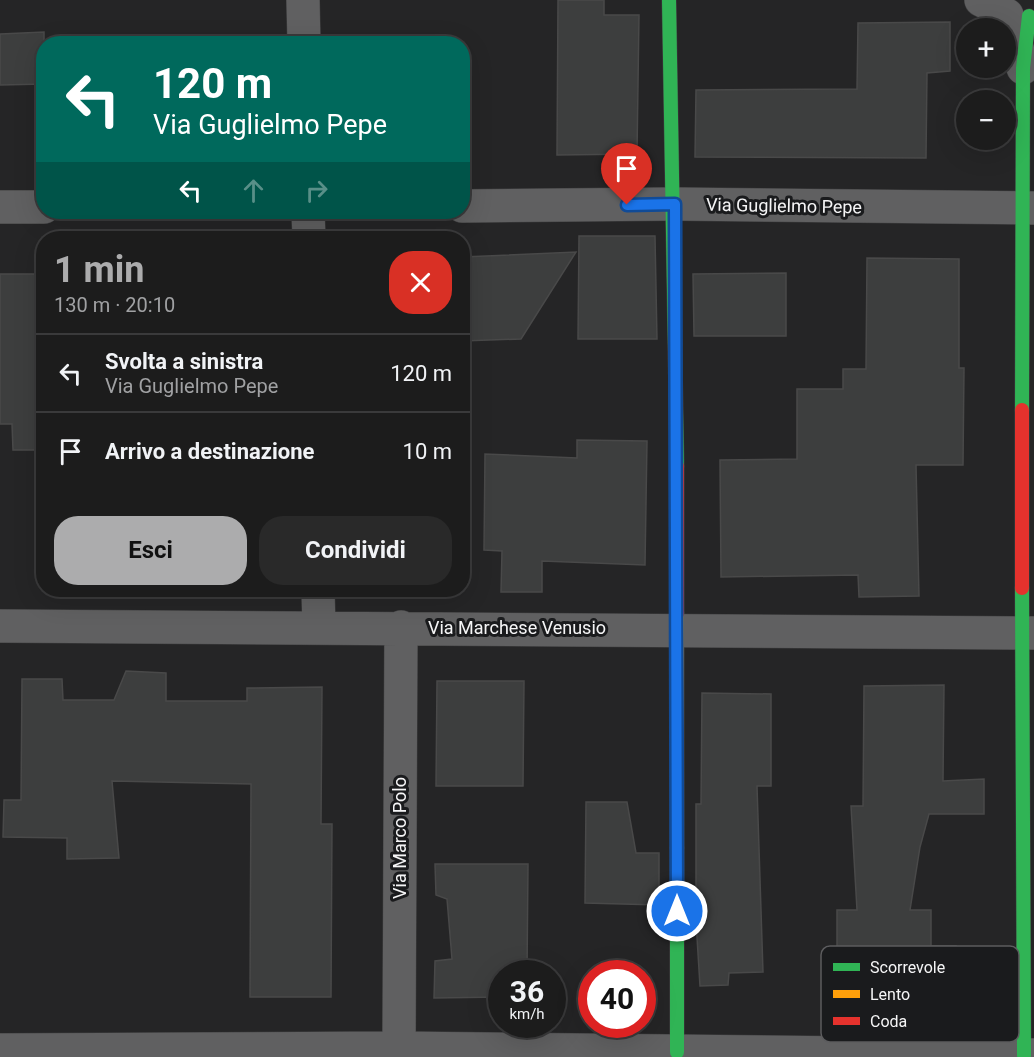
<!DOCTYPE html>
<html lang="it">
<head>
<meta charset="utf-8">
<style>
  body { margin:0; font-family:Roboto,sans-serif; background:#292929; color:#f1f3f6; height:100vh; display:flex; flex-direction:column; font-size:22px; white-space:nowrap }
  * { box-sizing:border-box; margin:0 }
  p { font-size:20px; color:#a0a1a3 }
  .icon { flex:none; width:33px; height:33px; fill:none; stroke:currentColor; stroke-width:2; stroke-linecap:round; stroke-linejoin:round }
  .map { position:relative; flex:1; overflow:hidden }
  .drawer { position:absolute; left:36px; top:231px; width:434px; height:366px; display:flex; flex-direction:column; background:#1c1c1c; border-radius:24px; box-shadow:0 6px 24px #0002,0 0 0 2px #3a3a3b }
  .drawer>* { flex:none }
  .hud { position:absolute; left:36px; top:36px; width:434px; height:183px; border-radius:24px; box-shadow:0 6px 24px #0002,0 0 0 2px #3a3a3b; background:#00695c; color:#fff; overflow:hidden }
  .buttons { position:absolute; left:956px; top:18px; display:grid; gap:12px }
  .buttons a { display:grid; place-items:center; width:60px; height:60px; border-radius:50%; background:#1c1c1c; box-shadow:0 6px 24px #0002,0 0 0 2px #3a3a3b; font-size:30px }
  .speed { position:absolute; left:488px; top:960px; display:flex; gap:12px; font-size:30px; font-weight:700; text-align:center }
  .speed>* { display:grid; place-content:center; width:78px; height:78px; border-radius:50%; background:#1c1c1c; box-shadow:0 6px 24px #0002,0 0 0 2px #3a3a3b; line-height:1 }
  .speed small { font-size:15px; font-weight:400 }
  .speed .limit { border:9px solid #d22; background:#fff; color:#111 }
  .pin { position:absolute; display:grid; place-items:center; width:51px; height:51px; color:#fff; margin:-62px -26px; border-radius:50% 50% 50% 0; rotate:-45deg; box-shadow:0 0 6px #0007 }
  .pin .icon { rotate:45deg }
  .me { position:absolute; width:66px; margin:-33px; rotate:0deg; stroke-linejoin:round; filter:drop-shadow(0 0 4px #0008) }
  .turn { display:flex; align-items:center; gap:21px; height:126px; padding:0 18px; font-size:27px }
  .turn .icon { width:78px; height:78px; stroke-width:2.5 }
  .turn b { display:block; font-size:42px; line-height:51px }
  .lanes { display:flex; align-items:center; height:57px; padding:0 18px; background:#0003; justify-content:center; gap:30px; direction:ltr }
  .lanes .off { opacity:.35 }
  .round { display:grid; place-items:center; flex:none; width:63px; height:63px; border-radius:24px; background:#292929 }
  .overview { display:flex; align-items:center; justify-content:space-between; height:102px; padding:0 18px }
  h1 { font-size:36px; font-weight:700; line-height:45px; color:#acacad }
  .primary-button { display:flex; gap:12px; margin-top:auto; padding:12px 18px }
  .primary-button a { flex:1; height:69px; border-radius:24px; background:#acacad; color:#111; font-size:24px; font-weight:700; line-height:69px; text-align:center }
  .primary-button a+a { background:#292929; color:#f1f3f6 }
  ul { padding:0; list-style:none }
  li { display:flex; align-items:center; gap:18px; height:78px; padding:0 18px; border-top:2px solid #3a3a3b }
  li div { flex:1 }
  li b { display:block; font-size:22px }
  li em { font-style:normal }
  .map>svg:first-child { display:block }
  .building { fill:#3d3e3e; stroke:#494949; stroke-width:1.5 }
  .lines { fill:none; stroke-linecap:round; stroke-linejoin:round }
  .street-casing { stroke:#424243; stroke-width:34 }
  .fast-casing { stroke:#424243; stroke-width:15 }
  .slow-casing { stroke:#424243; stroke-width:15 }
  .jam-casing { stroke:#424243; stroke-width:15 }
  .street { stroke:#606061; stroke-width:33 }
  .fast { stroke:#30b455; stroke-width:14 }
  .slow { stroke:#ff9f0a; stroke-width:14 }
  .jam { stroke:#e5322d; stroke-width:14 }
  .route-casing { stroke:#114b97; stroke-width:15 }
  .route { stroke:#1a73e8; stroke-width:10 }
  .labels { text-anchor:middle; stroke-width:6; stroke-linejoin:round; paint-order:stroke }
  .street-label { font-size:18px; fill:#f5f5f6; stroke:#1a1b1d }
  .key { fill:#1a1b1d; stroke:#5c5c5e; stroke-width:1.5 }
  .key-label { font-size:16px; fill:#f5f5f6 }
</style>
</head>
<body>
<div class="map">
<svg width="1034" height="1057" viewBox="0 0 1034 1057">
  <rect width="100%" height="100%" fill="#252526"/>
  <!-- building -->
  <path class="building" d="M 558,0 L 604,0 L 604,15 L 639,15 L 637,154 L 557,155 Z
    M 950,22 L 950,71 L 927,73 L 926,158 L 695,157 L 696,90 L 857,89 L 858,23 Z
    M 44,32 L 44,84 L 0,85 L 0,34 Z
    M 579,236 L 655,236 L 657,339 L 578,339 Z
    M 576,252 L 521,339 L 462,341 L 462,257 Z
    M 867,258 L 959,259 L 959,368 L 964,368 L 963,465 L 916,465 L 919,596 L 859,597 L 858,575 L 721,577 L 720,460 L 797,459 L 797,389 L 843,389 L 843,369 L 866,369 Z
    M 786,273 L 786,336 L 694,336 L 693,274 Z
    M 0,274 L 44,274 L 44,450 L 13,450 L 12,424 L 0,424 Z
    M 577,440 L 647,441 L 645,565 L 542,561 L 542,592 L 501,592 L 502,551 L 484,550 L 485,454 L 577,458 Z
    M 126,671 L 166,673 L 166,701 L 247,701 L 247,688 L 322,687 L 321,824 L 332,824 L 331,997 L 250,997 L 251,784 L 112,781 L 119,858 L 67,859 L 67,838 L 3,837 L 4,800 L 21,800 L 22,679 L 62,679 L 63,700 L 114,700 Z
    M 437,681 L 524,681 L 523,786 L 436,786 Z
    M 944,685 L 943,781 L 984,779 L 984,814 L 929,814 L 920,847 L 910,910 L 931,910 L 931,946 L 956,946 L 956,1014 L 837,1014 L 837,910 L 857,910 L 851,806 L 863,806 L 864,686 Z
    M 702,693 L 771,694 L 771,786 L 757,786 L 763,972 L 729,973 L 728,985 L 700,986 L 696,921 L 696,804 L 701,804 Z
    M 586,802 L 627,802 L 636,853 L 659,853 L 659,905 L 585,903 Z
    M 435,864 L 528,864 L 527,974 L 501,974 L 501,997 L 434,998 L 435,961 L 452,959 L 447,899 L 436,895 Z"/>
  <g class="lines">
    <!-- street casing -->
    <g class="street-casing">
      <path id="street" d="M 303,0 L 304,44
        M 981,0 L 1001,10
        M 1007,15 L 1023,68
        M 462,206 L 675,204 L 1034,208
        M 0,207 L 44,207
        M 308,212 L 309,238
        M 318,590 L 319,627
        M 0,626 L 1034,633
        M 399,1048 L 401,627
        M 0,1050 L 399,1048 L 1034,1055"/>
    </g>
    <!-- fast casing -->
    <g class="fast-casing">
      <path id="fast" d="M 669,0 L 677,466
        M 1022,410 L 1023,68 L 1029,16
        M 1022,588 L 1024,1055
        M 677,1052 L 677,848"/>
    </g>
    <!-- slow casing -->
    <g class="slow-casing">
      <path id="slow" d="M 677,613 L 677,848"/>
    </g>
    <!-- jam casing -->
    <g class="jam-casing">
      <path id="jam" d="M 1022,410 L 1022,588
        M 677,466 L 677,613"/>
    </g>
    <!-- street -->
    <use href="#street" class="street"/>
    <!-- fast -->
    <use href="#fast" class="fast"/>
    <!-- slow -->
    <use href="#slow" class="slow"/>
    <!-- jam -->
    <use href="#jam" class="jam"/>
  </g>
  <g class="lines">
    <!-- route casing -->
    <g class="route-casing">
      <path id="route" d="M 627,205 L 675,204 L 677,911"/>
    </g>
    <!-- route -->
    <use href="#route" class="route"/>
  </g>
  <g class="labels">
    <!-- street labels -->
    <g class="street-label">
      <text transform="translate(784 206) rotate(1)" y="6">Via Guglielmo Pepe</text>
      <text x="517" y="634">Via Marchese Venusio</text>
      <text transform="translate(400 838) rotate(-90)" y="6">Via Marco Polo</text>
    </g>
  </g>
  <!-- legend -->
  <rect x="821" y="946" width="198" height="96" rx="9" class="key"/>
  <rect x="833" y="963" width="27" height="8" fill="#30b455"/>
  <rect x="833" y="990" width="27" height="8" fill="#ff9f0a"/>
  <rect x="833" y="1017" width="27" height="8" fill="#e5322d"/>
  <g class="key-label">
    <text x="870" y="973">Scorrevole</text>
    <text x="870" y="1000">Lento</text>
    <text x="870" y="1027">Coda</text>
  </g>
</svg>
<div class="buttons">
<a>+</a>
<a>−</a>
</div>
<div class="speed"><div>36<small>km/h</small></div><div class="limit">40</div></div>
<div class="pin" style="left:627px;top:205px;background:#d93025"><svg class="icon" aria-label="arrive" viewBox="0 0 24 24"><path d="M6 21V4h12l-3 4 3 4H6"/></svg></div>
<svg class="me" style="left:677px;top:911px" viewBox="-20 -20 40 40"><circle r="17" fill="#1a73e8" stroke="#fff" stroke-width="3"/><path d="M0-11L8 9 0 5-8 9z" fill="#fff"/></svg>
<div class="hud">
<div class="turn"><svg class="icon" aria-label="left" viewBox="0 0 24 24"><path d="M17 20v-9H6M10 6l-5 5 5 5"/></svg><div><b>120 m</b>Via Guglielmo Pepe</div></div>
<div class="lanes"><svg class="icon" aria-label="left" viewBox="0 0 24 24"><path d="M17 20v-9H6M10 6l-5 5 5 5"/></svg><svg class="icon off" aria-label="ahead" viewBox="0 0 24 24"><path d="M12 20V5M6 11l6-6 6 6"/></svg><svg class="icon off" aria-label="right" viewBox="0 0 24 24"><path d="M7 20v-9h11M14 6l5 5-5 5"/></svg></div>
</div>
<section class="drawer">
<div class="overview"><div><h1>1 min</h1><p>130 m · 20:10</p></div><a class="round" style="background:#d93025;color:#fff"><svg class="icon" aria-label="close" viewBox="0 0 24 24"><path d="M6 6l12 12M18 6L6 18"/></svg></a></div>
<ul>
<li><svg class="icon" aria-label="left" viewBox="0 0 24 24"><path d="M17 20v-9H6M10 6l-5 5 5 5"/></svg><div><b>Svolta a sinistra</b><p>Via Guglielmo Pepe</p></div><em>120 m</em></li>
<li><svg class="icon" aria-label="arrive" viewBox="0 0 24 24"><path d="M6 21V4h12l-3 4 3 4H6"/></svg><div><b>Arrivo a destinazione</b></div><em>10 m</em></li>
</ul>
<div class="primary-button"><a>Esci</a><a>Condividi</a></div>
</section>
</div>
</body>
</html>
